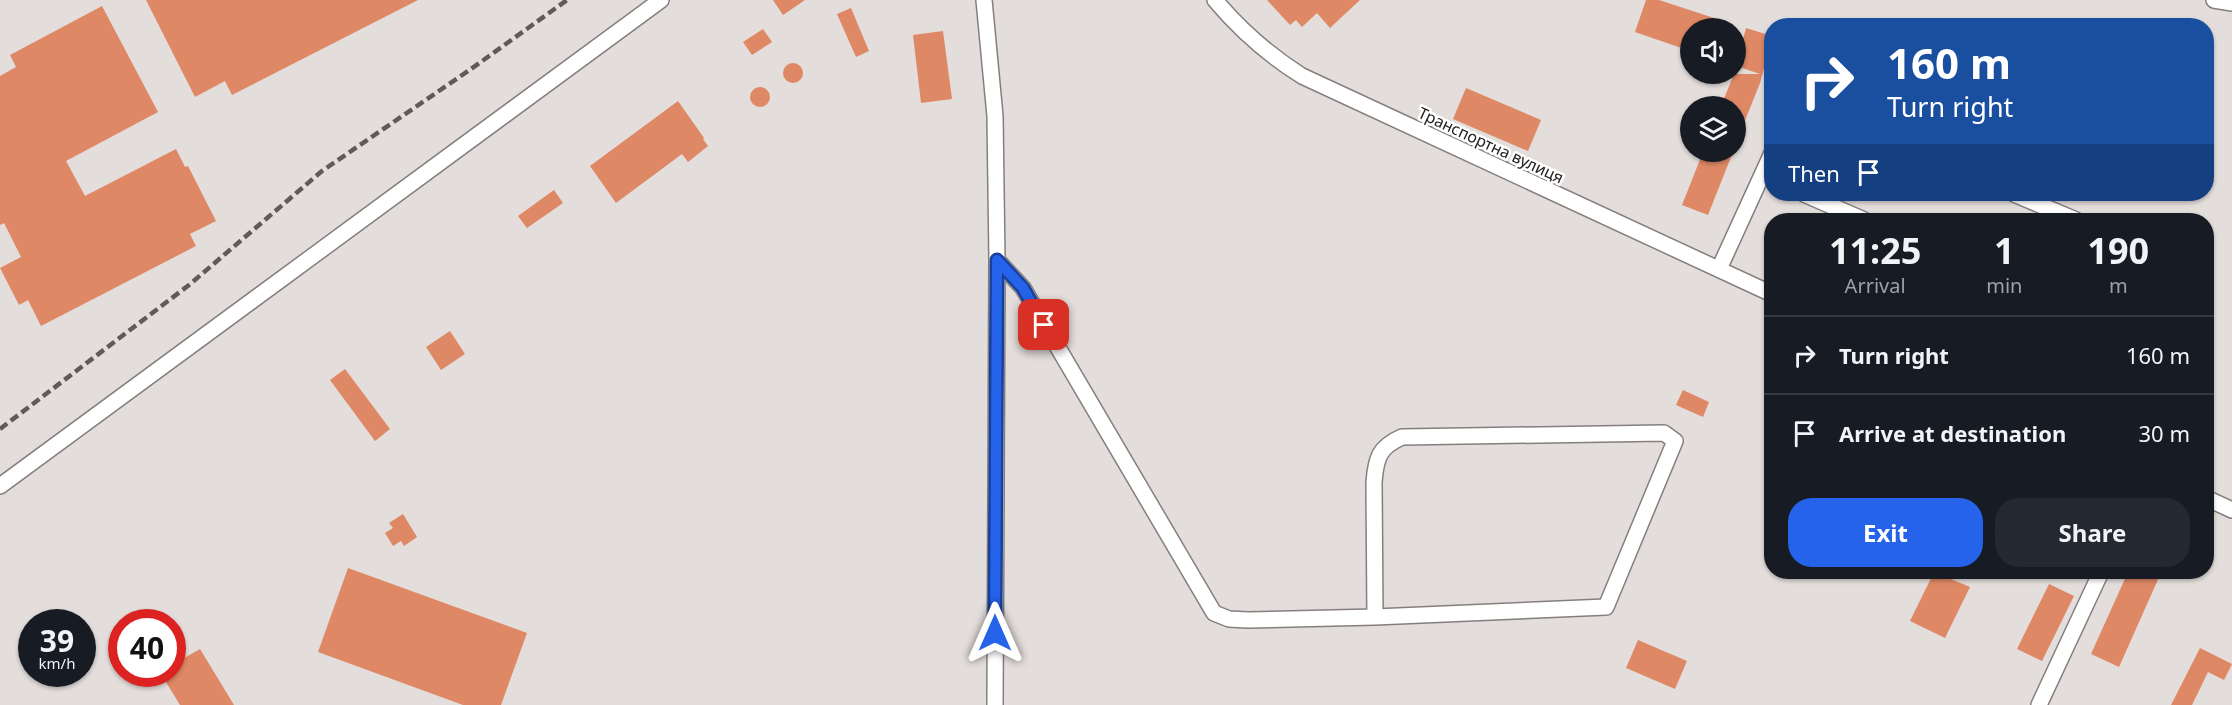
<!DOCTYPE html>
<html lang="en">
<head>
<meta charset="utf-8">
<style>
  body { margin:0; font-family:"Noto Sans",sans-serif; background:#242831; color:#f1f3f6; height:100vh; display:flex; flex-direction:column; font-size:22px; white-space:nowrap }
  * { box-sizing:border-box; margin:0 }
  p { font-size:20px; color:#9ea1a6 }
  .icon { flex:none; width:33px; height:33px; fill:none; stroke:currentColor; stroke-width:2; stroke-linecap:round; stroke-linejoin:round }
  .map { position:relative; flex:1; overflow:hidden }
  .panel { position:absolute; left:1764px; top:213px; width:450px; height:366px; display:flex; flex-direction:column; background:#171b24; border-radius:24px; box-shadow:0 2px 4px #0004 }
  .panel>* { flex:none }
  .hud { position:absolute; left:1764px; top:18px; width:450px; height:183px; border-radius:24px; box-shadow:0 2px 4px #0004; background:#1a4fa0; color:#fff; overflow:hidden }
  .buttons { position:absolute; left:1680px; top:18px; display:grid; gap:12px }
  .buttons a { display:grid; place-items:center; width:66px; height:66px; border-radius:50%; background:#171b24; box-shadow:0 2px 4px #0004; font-size:30px }
  .speed { position:absolute; left:18px; top:609px; display:flex; gap:12px; font-size:30px; font-weight:700; text-align:center }
  .speed>* { display:grid; place-content:center; width:78px; height:78px; border-radius:50%; background:#171b24; box-shadow:0 2px 4px #0004; line-height:1 }
  .speed small { font-size:15px; font-weight:400 }
  .speed .limit { border:9px solid #d22; background:#fff; color:#111 }
  .pin { position:absolute; display:grid; place-items:center; width:51px; height:51px; color:#fff; margin:-26px; border-radius:12px; box-shadow:0 3px 9px #0006 }
  .me { position:absolute; width:66px; margin:-33px; rotate:0deg; stroke-linejoin:round; filter:drop-shadow(0 0 4px #0008) }
  .turn { display:flex; align-items:center; gap:21px; height:126px; padding:0 24px; font-size:27px }
  .turn .icon { width:78px; height:78px; stroke-width:2.5 }
  .turn b { display:block; font-size:42px; line-height:51px }
  .then { display:flex; align-items:center; height:57px; padding:0 24px; background:#0003; gap:12px; font-size:22px }
  .eta { display:flex; justify-content:space-evenly; align-items:center; height:102px; text-align:center }
  .eta b { font-size:36px; font-weight:700; line-height:42px }
  .primary-button { display:flex; gap:12px; margin-top:auto; padding:12px 24px }
  .primary-button a { flex:1; height:69px; border-radius:24px; background:#2563eb; color:#fff; font-size:24px; font-weight:700; line-height:69px; text-align:center }
  .primary-button a+a { background:#242831; color:#f1f3f6 }
  ul { padding:0; list-style:none }
  li { display:flex; align-items:center; gap:18px; height:78px; padding:0 24px; border-top:2px solid #363941 }
  li div { flex:1 }
  li b { display:block; font-size:22px }
  li em { font-style:normal }
  .map>svg:first-child { display:block }
  .building { fill:#de8865 }
  .lines { fill:none; stroke-linecap:round; stroke-linejoin:round }
  .minor-casing { stroke:#847f7e; stroke-width:18 }
  .minor { stroke:#fff; stroke-width:15 }
  .rail { stroke:#5e5b5a; stroke-width:4.5; stroke-dasharray:9 4.5; stroke-linecap:butt }
  .route-casing { stroke:#184099; stroke-width:15 }
  .route { stroke:#2563eb; stroke-width:10 }
  .labels { text-anchor:middle; stroke-width:5; stroke-linejoin:round; paint-order:stroke }
  .street-label { font-size:16px; fill:#242221; stroke:#fff }
</style>
</head>
<body>
<div class="map">
<svg width="2232" height="705" viewBox="0 0 2232 705">
  <rect width="100%" height="100%" fill="#e3dddb"/>
  <!-- building -->
  <path class="building" d="M 146,0 L 418,0 L 232,95 L 225,81 L 195,97 Z
    M 773,0 L 805,0 L 783,15 Z
    M 1267,0 L 1360,0 L 1330,28 L 1317,13 L 1302,27 L 1296,20 L 1290,25 Z
    M 1646,0 L 1659,0 L 1714,18 L 1710,28 L 1690,28 L 1690,51 L 1635,32 Z
    M 102,6 L 158,112 L 66,161 L 85,196 L 176,149 L 185,167 L 188,166 L 216,221 L 190,234 L 196,246 L 41,326 L 28,300 L 19,305 L 0,268 L 21,257 L 4,223 L 0,225 L 0,76 L 16,67 L 10,55 Z
    M 851,8 L 869,51 L 856,57 L 837,14 Z
    M 1746,28 L 1772,36 L 1772,39 L 1760,83 L 1736,143 L 1736,106 L 1721,106 L 1734,74 L 1760,74 L 1736,66 Z
    M 763,29 L 772,42 L 752,55 L 743,42 Z
    M 943,31 L 952,99 L 921,103 L 913,35 Z
    M783 73a10 10 0 1 1 20 0a10 10 0 1 1-20 0Z
    M750 97a10 10 0 1 1 20 0a10 10 0 1 1-20 0Z
    M 1466,88 L 1541,120 L 1528,151 L 1453,119 Z
    M 678,101 L 704,138 L 703,139 L 708,146 L 688,162 L 682,154 L 616,203 L 590,166 Z
    M 1703,152 L 1733,152 L 1708,215 L 1682,205 Z
    M 554,190 L 563,203 L 527,228 L 518,216 Z
    M 450,331 L 465,354 L 441,370 L 426,347 Z
    M 345,369 L 390,429 L 375,441 L 330,380 Z
    M 1683,390 L 1709,402 L 1703,417 L 1676,405 Z
    M 403,514 L 417,537 L 404,546 L 401,541 L 393,546 L 385,533 L 393,528 L 389,523 Z
    M 348,568 L 527,633 L 501,705 L 463,705 L 318,652 Z
    M 1934,572 L 1970,587 L 1945,638 L 1910,621 Z
    M 2128,572 L 2153,572 L 2160,575 L 2119,667 L 2091,654 Z
    M 2049,584 L 2074,596 L 2042,661 L 2017,649 Z
    M 1638,640 L 1687,661 L 1675,689 L 1626,668 Z
    M 2200,648 L 2232,664 L 2224,680 L 2208,672 L 2192,705 L 2171,705 Z
    M 200,649 L 234,705 L 180,705 L 161,674 L 172,674 L 172,665 Z"/>
  <g class="lines">
    <!-- minor casing -->
    <g class="minor-casing">
      <path id="minor" d="M 984,0 L 995,116 L 997,260 L 995,705
        M 1215,0 C 1241,31 1267,54 1302,76 L 1772,294
        M 2214,0 L 2232,3
        M 1804,194 L 1864,220
        M 2014,194 L 2076,220
        M 997,260 L 1023,288 L 1214,613 L 1229,619 L 1248,620 L 1375,617 L 1606,607 L 1675,441 L 1664,433 L 1402,437 C 1379,447 1376,458 1374,482 L 1375,617
        M 1719,269 L 1772,153
        M 0,486 L 661,0
        M 2206,498 L 2232,510
        M 2039,705 L 2101,572"/>
    </g>
    <!-- minor -->
    <use href="#minor" class="minor"/>
    <!-- rail -->
    <path class="rail" d="M 0,429 L 189,285 L 322,171 L 471,69 L 567,0"/>
  </g>
  <g class="lines">
    <!-- route casing -->
    <g class="route-casing">
      <path id="route" d="M 995,633 L 997,260 L 1023,288 L 1044,325"/>
    </g>
    <!-- route -->
    <use href="#route" class="route"/>
  </g>
  <g class="labels">
    <!-- street labels -->
    <g class="street-label">
      <text transform="translate(1491 145) rotate(25)" y="6">Транспортна вулиця</text>
    </g>
  </g>
</svg>
<div class="buttons">
<a><svg class="icon" aria-label="sound" viewBox="0 0 24 24"><path d="M4 9h4l5-4v14l-5-4H4zM17 9q2 3 0 6"/></svg></a>
<a><svg class="icon" aria-label="layers" viewBox="0 0 24 24"><path d="M12 4l9 5-9 5-9-5zM3 14l9 5 9-5"/></svg></a>
</div>
<div class="speed"><div>39<small>km/h</small></div><div class="limit">40</div></div>
<div class="pin" style="left:1044px;top:325px;background:#d93025"><svg class="icon" aria-label="arrive" viewBox="0 0 24 24"><path d="M6 21V4h12l-3 4 3 4H6"/></svg></div>
<svg class="me" style="left:995px;top:633px" viewBox="-20 -20 40 40"><path d="M0-17L14 15 0 8-14 15z" fill="#2563eb" stroke="#fff" stroke-width="4"/></svg>
<div class="hud">
<div class="turn"><svg class="icon" aria-label="right" viewBox="0 0 24 24"><path d="M7 20v-9h11M14 6l5 5-5 5"/></svg><div><b>160 m</b>Turn right</div></div>
<div class="then">Then<svg class="icon" aria-label="arrive" viewBox="0 0 24 24"><path d="M6 21V4h12l-3 4 3 4H6"/></svg></div>
</div>
<section class="panel">
<div class="eta">
<div><b>11:25</b><p>Arrival</p></div>
<div><b>1</b><p>min</p></div>
<div><b>190</b><p>m</p></div>
</div>
<ul>
<li><svg class="icon" aria-label="right" viewBox="0 0 24 24"><path d="M7 20v-9h11M14 6l5 5-5 5"/></svg><div><b>Turn right</b></div><em>160 m</em></li>
<li><svg class="icon" aria-label="arrive" viewBox="0 0 24 24"><path d="M6 21V4h12l-3 4 3 4H6"/></svg><div><b>Arrive at destination</b></div><em>30 m</em></li>
</ul>
<div class="primary-button"><a>Exit</a><a>Share</a></div>
</section>
</div>
</body>
</html>
